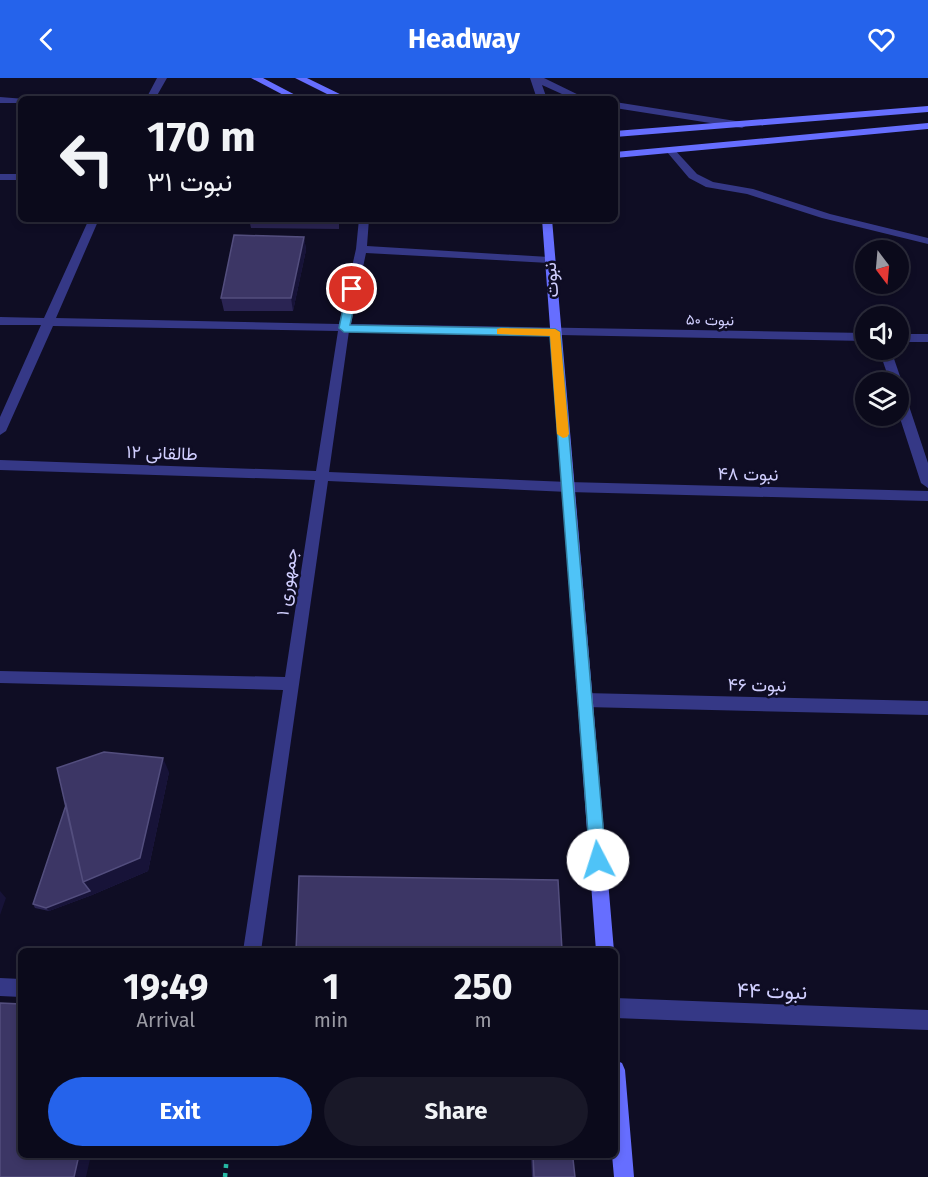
<!DOCTYPE html>
<html lang="en">
<head>
<meta charset="utf-8">
<style>
  body { margin:0; font-family:"Fira Sans",Vazirmatn,sans-serif; background:#191828; color:#f1f3f6; height:100vh; display:flex; flex-direction:column; font-size:22px; white-space:nowrap }
  * { box-sizing:border-box; margin:0 }
  p { font-size:20px; color:#9a9aa3 }
  .icon { flex:none; width:33px; height:33px; fill:none; stroke:currentColor; stroke-width:2; stroke-linecap:round; stroke-linejoin:round }
  .map { position:relative; flex:1; overflow:hidden }
  .panel { position:absolute; left:18px; top:870px; width:600px; height:210px; display:flex; flex-direction:column; background:#0b0a1b; border-radius:9px; box-shadow:0 3px 9px #0003,0 0 0 2px #2b2b3a }
  .panel>* { flex:none }
  .top-card { position:absolute; left:18px; top:18px; width:600px; height:126px; border-radius:9px; box-shadow:0 3px 9px #0003,0 0 0 2px #2b2b3a; background:#0b0a1b; color:#f1f3f6; overflow:hidden }
  .needle { width:39px; rotate:164deg }
  .buttons { position:absolute; left:855px; top:162px; display:grid; gap:12px }
  .buttons a { display:grid; place-items:center; width:54px; height:54px; border-radius:50%; background:#0b0a1b; box-shadow:0 3px 9px #0003,0 0 0 2px #2b2b3a; font-size:30px }
  .pin { position:absolute; display:grid; place-items:center; width:51px; height:51px; color:#fff; margin:-26px; border:3px solid #fff; border-radius:50%; box-shadow:0 2px 6px #0007 }
  .me { position:absolute; width:66px; margin:-33px; rotate:355deg; stroke-linejoin:round; filter:drop-shadow(0 0 4px #0008) }
  .turn { display:flex; align-items:center; gap:21px; height:126px; padding:0 30px; font-size:27px }
  .turn .icon { width:78px; height:78px; stroke-width:2.5 }
  .turn b { display:block; font-size:42px; line-height:51px }
  .eta { display:flex; justify-content:space-evenly; align-items:center; height:102px; text-align:center }
  .eta b { font-size:36px; font-weight:700; line-height:42px }
  .primary-button { display:flex; gap:12px; margin-top:auto; padding:12px 30px }
  .primary-button a { flex:1; height:69px; border-radius:36px; background:#2563eb; color:#fff; font-size:24px; font-weight:700; line-height:69px; text-align:center }
  .primary-button a+a { background:#191828; color:#f1f3f6 }
  header { display:flex; justify-content:space-between; align-items:center; height:78px; padding:0 30px; background:#2563eb; color:#fff; font-size:27px; font-weight:700 }
  .map>svg:first-child { display:block }
  .lines { fill:none; stroke-linecap:round; stroke-linejoin:round }
  .path { stroke:#27bba7; stroke-width:4.5; stroke-dasharray:4 5; stroke-linecap:butt }
  .street { fill:#353886; fill-rule:evenodd }
  .secondary { fill:#666eff; fill-rule:evenodd }
  .wall { fill:#2a2453 }
  .shaded-wall { fill:#171338 }
  .building { fill:#3c3665; stroke:#534e7e; stroke-width:1.5 }
  .route { fill:#4fc3f7; stroke:#337fa1; stroke-width:1.5 }
  .slow { fill:#f59e0b }
  .labels { text-anchor:middle; stroke-width:5; stroke-linejoin:round; paint-order:stroke }
  .far-street-label { font-size:15px; fill:#d1cfff; stroke:#0f0d24 }
  .street-label { font-size:18px; fill:#d1cfff; stroke:#0f0d24 }
  .near-street-label { font-size:21px; fill:#d1cfff; stroke:#0f0d24 }
</style>
</head>
<body>
<header><svg class="icon" aria-label="back" viewBox="0 0 24 24"><path d="M15 5l-7 7 7 7"/></svg>Headway<svg class="icon" aria-label="heart" viewBox="0 0 24 24"><path d="M12 20l-8-8c-3-5 5-10 8-4 3-6 11-1 8 4z"/></svg></header>
<div class="map">
<svg width="928" height="1099" viewBox="0 0 928 1099">
  <rect width="100%" height="100%" fill="#0f0d24"/>
  <g class="lines">
    <!-- path -->
    <path class="path" d="M 225,1099 L 227,1077"/>
    <!-- street -->
    <path class="street" d="M 157,0 L 167,0 L 155,21 L 67,21 L 72,18 L 148,17 Z
      M 530,0 L 544,0 L 587,21 L 573,21 L 542,7 L 547,21 L 537,21 Z
      M 0,19 L 25,21 L 21,21 L 21,25 L 0,25 Z
      M 615,24 L 742,44 L 747,47 L 742,50 L 615,30 Z
      M 667,70 L 673,70 L 697,96 L 713,104 L 753,111 L 830,136 L 928,160 L 928,166 L 822,140 L 747,116 L 706,109 L 689,100 L 667,74 Z
      M 0,96 L 21,96 L 21,102 L 0,102 Z
      M 89,141 L 99,141 L 56,240 L 339,246 L 356,171 L 359,141 L 369,141 L 367,168 L 549,179 L 555,182 L 549,185 L 366,175 L 351,246 L 866,255 L 866,263 L 349,253 L 329,394 L 568,404 L 928,413 L 928,423 L 568,414 L 328,403 L 261,873 L 243,873 L 283,612 L 0,605 L 0,593 L 285,599 L 315,402 L 0,392 L 0,382 L 316,393 L 338,253 L 53,248 L 6,353 L 0,357 L 0,339 L 41,247 L 0,247 L 0,239 L 44,240 Z
      M 898,256 L 928,256 L 928,264 L 898,264 Z
      M 879,272 L 891,272 L 902,304 L 900,307 L 898,304 L 890,304 Z
      M 898,309 L 904,313 L 928,385 L 928,410 L 921,405 L 898,334 Z
      M 585,615 L 928,623 L 928,637 L 585,629 L 579,627 L 577,622 L 579,617 Z
      M 0,900 L 21,901 L 21,919 L 0,918 Z
      M 615,920 L 928,932 L 928,952 L 615,940 Z"/>
    <!-- secondary -->
    <path class="secondary" d="M 251,0 L 263,0 L 303,21 L 291,21 Z
      M 295,0 L 307,0 L 350,21 L 337,21 Z
      M 928,28 L 928,34 L 615,59 L 615,53 Z
      M 928,45 L 928,51 L 615,80 L 615,74 Z
      M 542,141 L 552,141 L 614,873 L 596,873 Z
      M 615,982 L 622,985 L 625,992 L 634,1099 L 614,1099 L 612,1077 L 615,1077 Z"/>
  </g>
  <!-- wall -->
  <path class="wall" d="M 249,141 L 339,141 L 339,151 L 251,150 Z
    M 304,159 L 306,172 L 293,233 L 224,233 L 221,220 Z
    M 169,694 L 148,793 L 92,817 L 49,833 L 35,830 L 33,826 Z
    M 531,1077 L 576,1077 L 573,1081 L 575,1099 L 532,1099 Z"/>
  <!-- shaded-wall -->
  <path class="shaded-wall" d="M 304,159 L 306,172 L 293,233 L 291,220 Z
    M 163,680 L 169,694 L 148,793 L 92,817 L 49,833 L 46,830 L 83,804 Z
    M 0,813 L 6,820 L 0,837 Z
    M 79,1077 L 91,1077 L 86,1099 L 74,1099 Z"/>
  <!-- building -->
  <path class="building" d="M 234,157 L 304,159 L 291,220 L 221,220 Z
    M 104,674 L 163,680 L 140,780 L 83,804 L 57,690 Z
    M 66,727 L 83,804 L 90,813 L 46,830 L 33,826 Z
    M 299,798 L 558,802 L 562,872 L 560,873 L 296,873 Z
    M 0,925 L 21,926 L 21,1077 L 79,1077 L 74,1099 L 0,1099 Z
    M 533,1077 L 575,1077 L 573,1081 L 575,1099 L 534,1099 Z"/>
  <!-- route -->
  <path class="route" d="M 352,208 L 358,211 L 350,247 L 555,251 L 560,254 L 606,782 L 604,787 L 598,789 L 592,787 L 590,782 L 550,258 L 344,254 L 339,250 L 347,211 Z"/>
  <!-- slow -->
  <path class="slow" d="M 501,250 L 555,251 L 560,254 L 569,356 L 567,359 L 563,360 L 557,356 L 550,258 L 497,256 L 497,251 Z"/>
  <g class="labels">
    <!-- far-street labels -->
    <g class="far-street-label">
      <text transform="translate(710 242) rotate(1)" y="5">نبوت ۵۰</text>
    </g>
    <!-- street labels -->
    <g class="street-label">
      <text transform="translate(551 202) rotate(-95)" y="6">نبوت</text>
      <text transform="translate(162 375) rotate(2)" y="6">طالقانی ۱۲</text>
      <text transform="translate(748 396) rotate(1)" y="6">نبوت ۴۸</text>
      <text transform="translate(287 504) rotate(-82)" y="6">جمهوری ۱</text>
      <text transform="translate(757 607) rotate(1)" y="6">نبوت ۴۶</text>
    </g>
    <!-- near-street labels -->
    <g class="near-street-label">
      <text transform="translate(772 913) rotate(2)" y="7">نبوت ۴۴</text>
    </g>
  </g>
</svg>
<div class="buttons">
<a><svg class="needle" viewBox="-14 -14 28 28"><path d="M0-13l5 13h-10z" fill="#e53935"/><path d="M0 13l5-13h-10z" fill="#9a9aa3"/></svg></a>
<a><svg class="icon" aria-label="sound" viewBox="0 0 24 24"><path d="M4 9h4l5-4v14l-5-4H4zM17 9q2 3 0 6"/></svg></a>
<a><svg class="icon" aria-label="layers" viewBox="0 0 24 24"><path d="M12 4l9 5-9 5-9-5zM3 14l9 5 9-5"/></svg></a>
</div>
<div class="pin" style="left:352px;top:211px;background:#d93025"><svg class="icon" aria-label="arrive" viewBox="0 0 24 24"><path d="M6 21V4h12l-3 4 3 4H6"/></svg></div>
<svg class="me" style="left:598px;top:782px" viewBox="-20 -20 40 40"><circle r="19" fill="#fff"/><path d="M0-13L10 11 0 6-10 11z" fill="#4fc3f7"/></svg>
<div class="top-card">
<div class="turn"><svg class="icon" aria-label="left" viewBox="0 0 24 24"><path d="M17 20v-9H6M10 6l-5 5 5 5"/></svg><div><b>170 m</b>نبوت ۳۱</div></div>
</div>
<section class="panel">
<div class="eta">
<div><b>19:49</b><p>Arrival</p></div>
<div><b>1</b><p>min</p></div>
<div><b>250</b><p>m</p></div>
</div>
<div class="primary-button"><a>Exit</a><a>Share</a></div>
</section>
</div>
</body>
</html>
